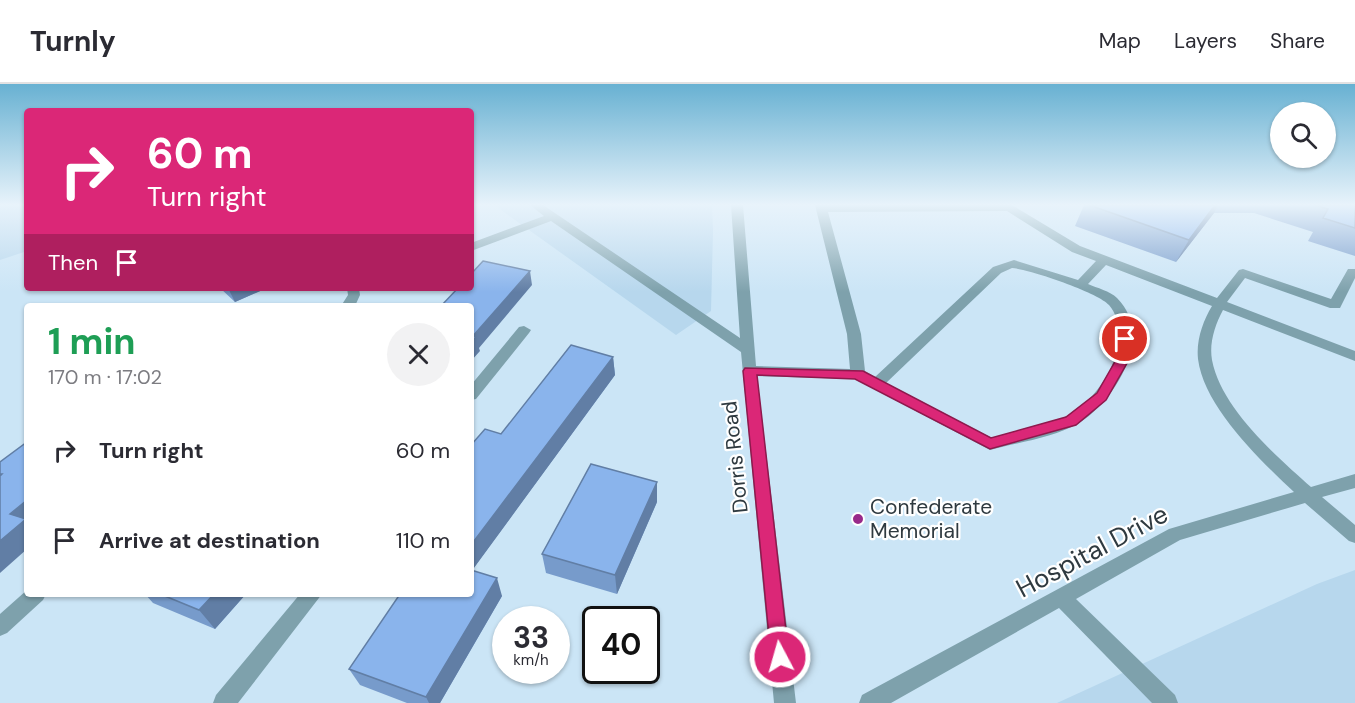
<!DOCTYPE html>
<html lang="en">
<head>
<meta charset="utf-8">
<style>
  body { margin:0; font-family:"DM Sans",sans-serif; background:#f2f2f3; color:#2b2b33; height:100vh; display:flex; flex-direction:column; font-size:22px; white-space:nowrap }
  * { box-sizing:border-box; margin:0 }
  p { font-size:20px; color:#7c7c81 }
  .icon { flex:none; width:33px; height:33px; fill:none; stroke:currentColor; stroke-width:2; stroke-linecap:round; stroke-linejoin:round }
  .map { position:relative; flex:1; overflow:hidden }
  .panel { position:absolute; left:24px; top:219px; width:450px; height:294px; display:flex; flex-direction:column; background:#fff; border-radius:6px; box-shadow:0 2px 4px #0004 }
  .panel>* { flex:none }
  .guide { position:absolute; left:24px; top:24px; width:450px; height:183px; border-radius:6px; box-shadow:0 2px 4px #0004; background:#db2777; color:#fff; overflow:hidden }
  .buttons { position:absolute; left:1270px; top:18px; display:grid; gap:12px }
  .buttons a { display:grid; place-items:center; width:66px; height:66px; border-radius:50%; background:#fff; box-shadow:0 2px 4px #0004; font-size:30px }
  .speed { position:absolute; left:492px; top:522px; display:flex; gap:12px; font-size:30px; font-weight:700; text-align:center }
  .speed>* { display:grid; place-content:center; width:78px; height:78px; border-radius:50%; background:#fff; box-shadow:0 2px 4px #0004; line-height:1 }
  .speed small { font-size:15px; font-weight:400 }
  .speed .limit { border:3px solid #111; border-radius:9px; background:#fff; color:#111 }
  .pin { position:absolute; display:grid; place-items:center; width:51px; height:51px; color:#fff; margin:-26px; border:3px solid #fff; border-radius:50%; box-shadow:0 2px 6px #0007 }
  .me { position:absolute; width:66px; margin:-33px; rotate:354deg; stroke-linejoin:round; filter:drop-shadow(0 0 4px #0008) }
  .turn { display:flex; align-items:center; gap:21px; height:126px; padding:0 24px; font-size:27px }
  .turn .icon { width:78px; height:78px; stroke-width:2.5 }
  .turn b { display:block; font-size:42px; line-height:51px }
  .then { display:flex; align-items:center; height:57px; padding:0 24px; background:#0003; gap:12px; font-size:22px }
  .round { display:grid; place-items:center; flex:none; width:63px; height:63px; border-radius:32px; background:#f2f2f3 }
  .headline { display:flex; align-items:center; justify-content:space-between; height:102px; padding:0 24px }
  h1 { font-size:36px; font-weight:700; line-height:45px; color:#1e9e55 }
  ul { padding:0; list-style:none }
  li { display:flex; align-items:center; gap:18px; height:90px; padding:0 24px }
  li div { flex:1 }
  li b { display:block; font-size:22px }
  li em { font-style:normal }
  header { display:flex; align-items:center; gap:36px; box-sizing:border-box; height:84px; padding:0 30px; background:#fff; border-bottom:2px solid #e1e1e2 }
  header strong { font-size:28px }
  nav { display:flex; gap:33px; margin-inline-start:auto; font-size:21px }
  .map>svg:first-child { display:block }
  .built { fill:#b7d7ed }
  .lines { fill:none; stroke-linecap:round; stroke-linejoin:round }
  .minor { fill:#7ea1ac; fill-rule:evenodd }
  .wall { fill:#779bcb }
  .shaded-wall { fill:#617ea5 }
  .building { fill:#8ab4ec; stroke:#617ea5; stroke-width:1.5 }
  .route { fill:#db2777; stroke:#8e194d; stroke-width:1.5 }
  .poi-dot { fill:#982a8a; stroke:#fff; stroke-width:2 }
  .labels { text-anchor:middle; stroke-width:4.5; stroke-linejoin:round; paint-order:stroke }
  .street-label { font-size:21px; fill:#2f3a40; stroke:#fff }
  .poi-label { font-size:21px; fill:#2f3a40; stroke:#fff; text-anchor:start }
  .near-street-label { font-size:26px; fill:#2f3a40; stroke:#fff }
</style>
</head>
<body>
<header>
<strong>Turnly</strong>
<nav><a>Map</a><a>Layers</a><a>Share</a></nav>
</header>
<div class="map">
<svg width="1355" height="619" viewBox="0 0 1355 619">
  <rect width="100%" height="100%" fill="#cbe5f6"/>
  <!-- built -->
  <path class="built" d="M 0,121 L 27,121 L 27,167 L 0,176 Z
    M 494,121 L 712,121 L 713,147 L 711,227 L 676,251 Z
    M 1355,486 L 1355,619 L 1057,619 L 1317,500 Z"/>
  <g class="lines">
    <!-- minor -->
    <path class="minor" d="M 530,121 L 543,121 L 740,254 L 731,121 L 743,121 L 756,282 L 850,285 L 847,250 L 815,121 L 1012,121 L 1080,162 L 1217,214 L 1239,186 L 1243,185 L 1331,215 L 1348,185 L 1355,185 L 1355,194 L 1340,224 L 1330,224 L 1245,194 L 1227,218 L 1355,267 L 1355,277 L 1223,226 C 1215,241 1209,259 1212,276 C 1221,324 1276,372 1311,403 L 1355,390 L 1355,404 L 1322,413 L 1355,441 L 1355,459 L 1349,457 L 1305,419 L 1180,456 L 1076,515 L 1175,611 L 1178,619 L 1152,619 L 1059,524 L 891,619 L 859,619 L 862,611 L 1169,445 L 1294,408 C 1260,376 1204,323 1198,275 C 1196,256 1203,237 1212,222 L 1106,181 L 1088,200 C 1097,204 1110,207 1117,214 C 1155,252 1115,317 1079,339 C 1053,354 1019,358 990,366 L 855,295 L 757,292 L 796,619 L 774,619 L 741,268 L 551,137 L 471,167 L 471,159 L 544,132 ZM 1007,127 L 1072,168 L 1096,177 L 1078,196 L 1014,176 L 993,183 L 875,293 L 865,287 L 861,250 L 828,128 ZM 1012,184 C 1029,185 1099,209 1109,221 C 1135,253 1106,304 1078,325 C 1054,343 1020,346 992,354 L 886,299 L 1001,189 Z
      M 347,204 L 359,204 L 360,211 L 355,222 L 341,222 L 348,211 Z
      M 524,242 L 531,246 L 529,249 L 476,315 L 471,316 L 471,301 L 519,243 Z
      M 27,506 L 27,510 L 46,510 L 43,516 L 7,549 L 0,552 L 0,530 Z
      M 300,510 L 322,510 L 238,619 L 213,619 L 216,611 Z"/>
  </g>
  <!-- wall -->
  <path class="wall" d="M 1084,121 L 1355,121 L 1355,172 L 1308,157 L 1313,148 L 1254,129 L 1214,129 L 1176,178 L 1075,142 Z
    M 220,204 L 267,204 L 235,218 Z
    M 613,273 L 615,291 L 472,486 L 502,512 L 440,619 L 407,619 L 360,601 L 349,585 L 471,510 L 471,361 L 501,350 Z
    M 657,418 L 617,510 L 546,489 L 542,470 Z
    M 145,510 L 246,510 L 215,545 L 153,519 Z"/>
  <!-- shaded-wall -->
  <path class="shaded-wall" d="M 1215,121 L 1218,121 L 1214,129 L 1176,178 L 1189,156 Z
    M 530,187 L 532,201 L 479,264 L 480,267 L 471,277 L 471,258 L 473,252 Z
    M 228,204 L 267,204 L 235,218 Z
    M 613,273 L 615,291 L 471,488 L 471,461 Z
    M 657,398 L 657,418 L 617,510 L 615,491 Z
    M 27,416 L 27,465 L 0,489 L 0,457 L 10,430 Z
    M 497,494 L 502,512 L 440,619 L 429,619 L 426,613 Z
    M 214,510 L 246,510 L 215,545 L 199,526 Z"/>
  <!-- building -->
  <path class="building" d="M 1089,121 L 1215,121 L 1189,156 Z
    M 1315,121 L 1355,121 L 1355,144 L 1323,134 L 1328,125 Z
    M 483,177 L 530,187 L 473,252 L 476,253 L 471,258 L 471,222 L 441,222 L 458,204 L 471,204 L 471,190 Z
    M 571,261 L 613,273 L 471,461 L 471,361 L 485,345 L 501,350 Z
    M 27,358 L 27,416 L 10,430 L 26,435 L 0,457 L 0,392 L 2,390 L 0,390 L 0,378 Z
    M 591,380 L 657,398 L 615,491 L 542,470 Z
    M 471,486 L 497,494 L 426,613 L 349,585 L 400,510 L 471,510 Z
    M 160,510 L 214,510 L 199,526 Z"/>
  <!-- sky -->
  <linearGradient id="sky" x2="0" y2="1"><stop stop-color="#68b1d2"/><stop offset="0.58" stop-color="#e8f3fb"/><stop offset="1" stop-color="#e8f3fb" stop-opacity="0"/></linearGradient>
  <rect width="1355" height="208" fill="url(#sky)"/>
  <!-- route -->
  <path class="route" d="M 1125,251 L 1131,255 L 1130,274 L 1106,316 L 1076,341 L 990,365 L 855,295 L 757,291 L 789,573 L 787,580 L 780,582 L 774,580 L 771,573 L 743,287 L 745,284 L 863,287 L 991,354 L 1066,333 L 1097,309 L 1117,274 L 1118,255 Z"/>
  <!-- markers -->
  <circle class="poi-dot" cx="858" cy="435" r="6"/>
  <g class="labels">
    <!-- street labels -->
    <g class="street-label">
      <text transform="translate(735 373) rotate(-96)" y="7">Dorris Road</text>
    </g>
    <!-- poi labels -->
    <g class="poi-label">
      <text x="870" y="430">Confederate<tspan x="870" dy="24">Memorial</tspan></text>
    </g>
    <!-- near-street labels -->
    <g class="near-street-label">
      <text transform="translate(1092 467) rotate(-28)" y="9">Hospital Drive</text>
    </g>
  </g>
</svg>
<div class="buttons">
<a><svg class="icon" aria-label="search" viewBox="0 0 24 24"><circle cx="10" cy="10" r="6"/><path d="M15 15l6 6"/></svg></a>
</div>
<div class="speed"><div>33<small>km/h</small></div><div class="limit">40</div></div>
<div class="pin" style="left:1125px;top:255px;background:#d93025"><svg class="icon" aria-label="arrive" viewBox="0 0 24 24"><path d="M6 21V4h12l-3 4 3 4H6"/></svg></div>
<svg class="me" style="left:780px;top:573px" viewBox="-20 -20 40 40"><circle r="17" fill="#db2777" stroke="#fff" stroke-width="3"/><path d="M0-11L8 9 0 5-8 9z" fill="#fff"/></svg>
<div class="guide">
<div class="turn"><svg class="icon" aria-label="right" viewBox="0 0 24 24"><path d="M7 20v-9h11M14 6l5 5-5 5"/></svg><div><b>60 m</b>Turn right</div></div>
<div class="then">Then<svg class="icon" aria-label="arrive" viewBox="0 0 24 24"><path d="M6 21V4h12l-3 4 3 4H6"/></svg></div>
</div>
<section class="panel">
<div class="headline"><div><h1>1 min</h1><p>170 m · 17:02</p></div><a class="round"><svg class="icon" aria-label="close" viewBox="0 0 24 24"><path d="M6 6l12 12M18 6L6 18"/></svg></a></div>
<ul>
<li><svg class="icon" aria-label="right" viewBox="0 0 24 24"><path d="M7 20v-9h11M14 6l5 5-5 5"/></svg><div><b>Turn right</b></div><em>60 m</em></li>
<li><svg class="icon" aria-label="arrive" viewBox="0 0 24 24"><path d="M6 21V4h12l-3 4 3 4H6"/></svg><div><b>Arrive at destination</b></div><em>110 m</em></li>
</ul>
</section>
</div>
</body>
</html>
